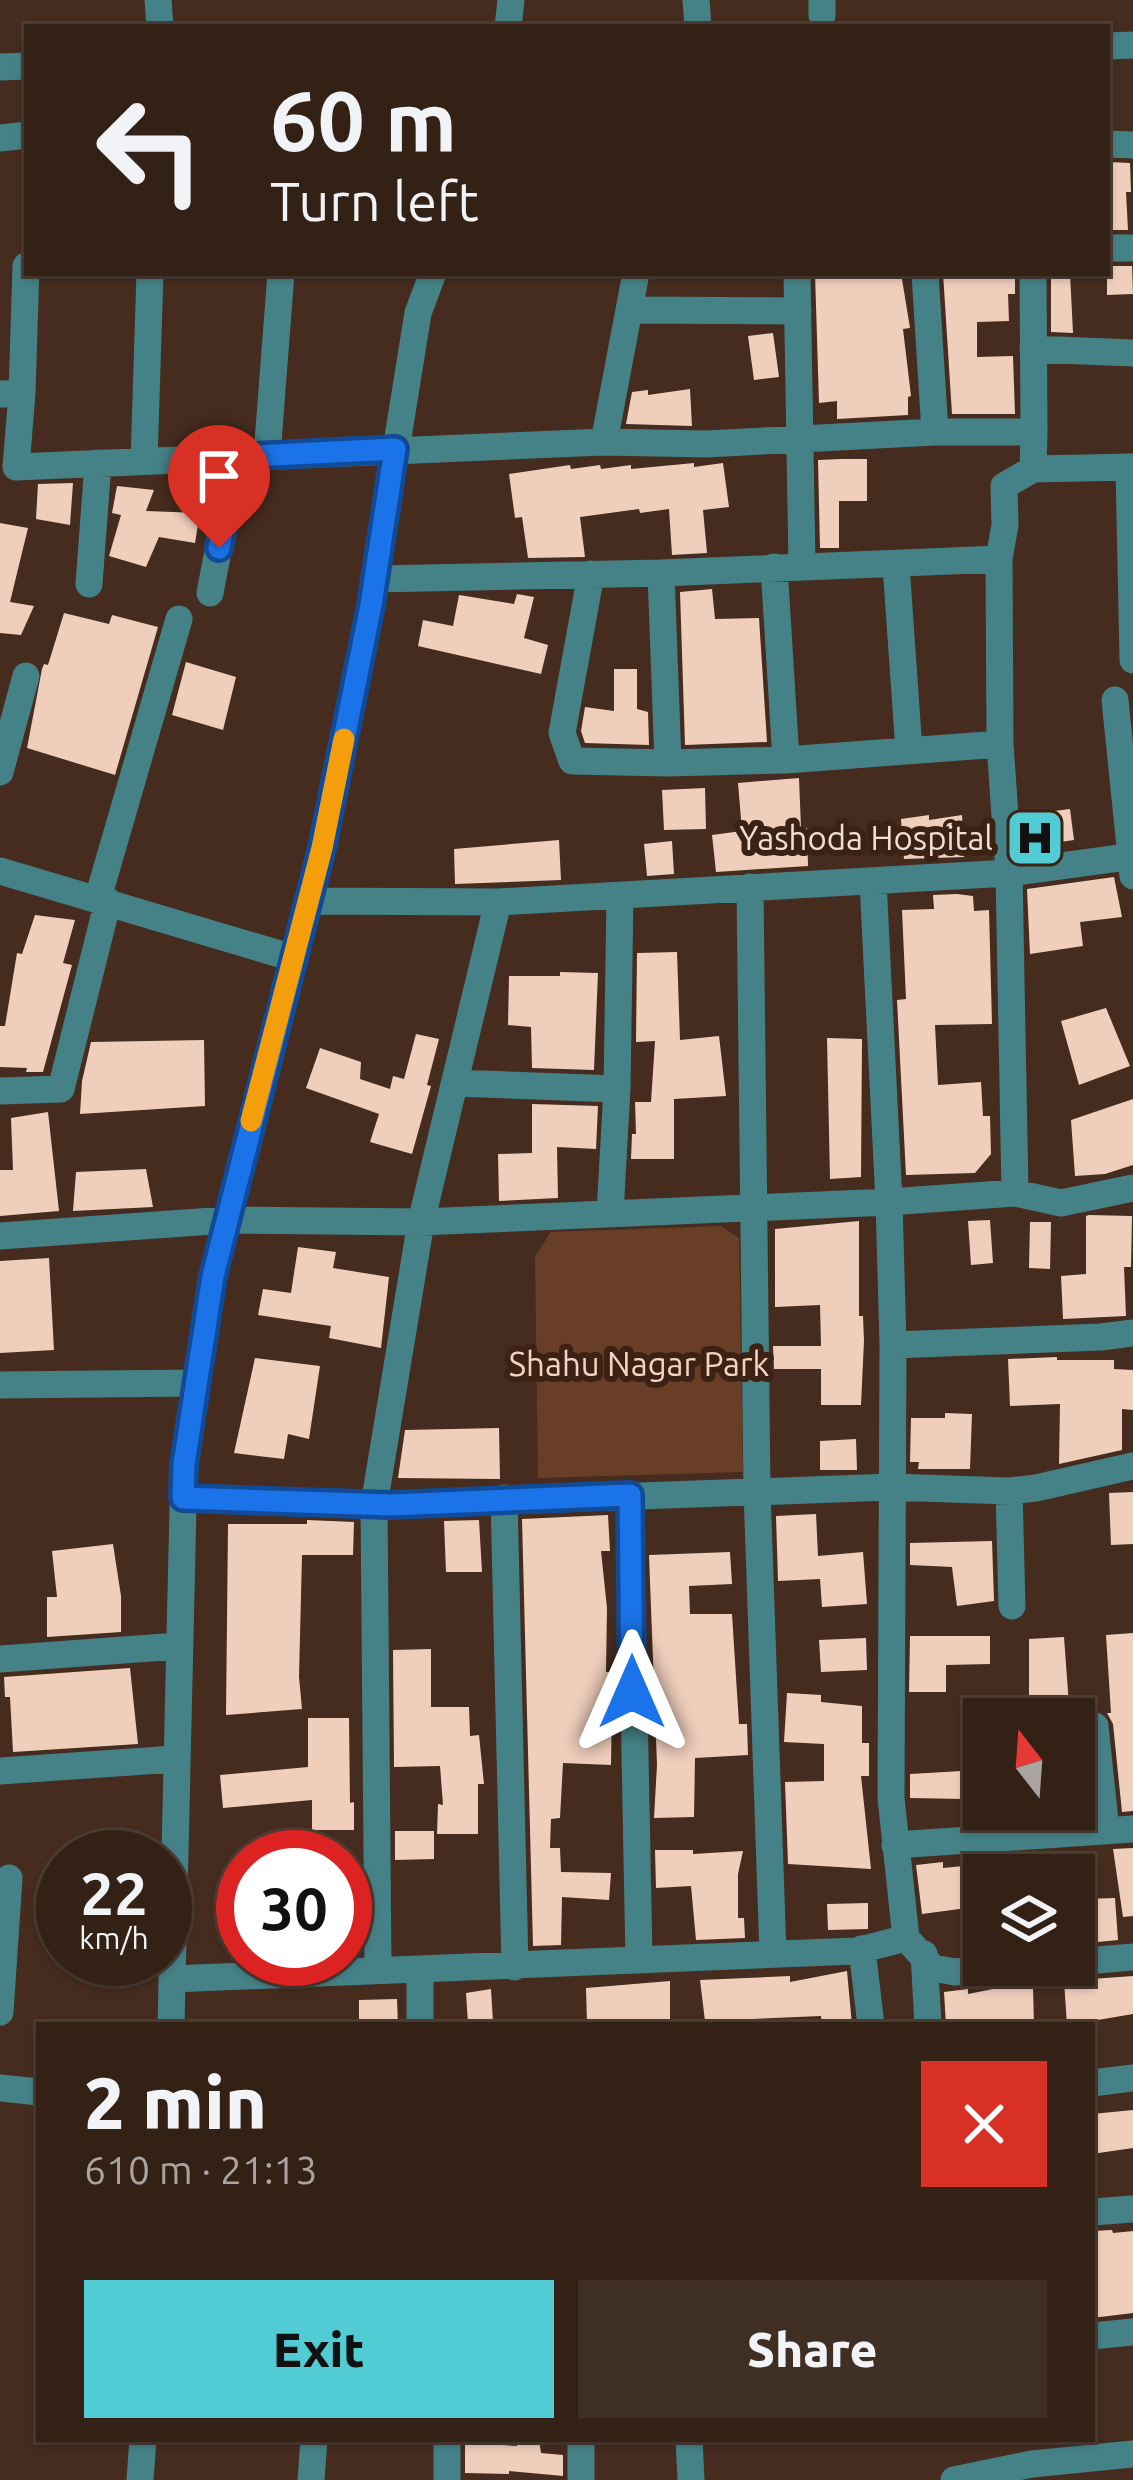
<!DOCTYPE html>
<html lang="en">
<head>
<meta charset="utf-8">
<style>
  body { margin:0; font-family:Ubuntu,sans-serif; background:#3f2e23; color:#f1f3f6; height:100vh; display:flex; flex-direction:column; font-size:45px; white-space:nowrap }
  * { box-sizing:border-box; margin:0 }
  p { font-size:39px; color:#a9a3a1 }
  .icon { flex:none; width:66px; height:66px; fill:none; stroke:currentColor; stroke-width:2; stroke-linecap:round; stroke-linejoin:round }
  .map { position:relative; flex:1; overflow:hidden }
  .side { position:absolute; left:36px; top:2022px; width:1059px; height:420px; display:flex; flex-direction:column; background:#342116; border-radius:0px; box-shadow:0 3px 9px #0004,0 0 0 3px #4e3e35 }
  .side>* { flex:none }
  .top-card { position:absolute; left:24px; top:24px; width:1086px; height:252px; border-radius:0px; box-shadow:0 3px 9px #0004,0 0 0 3px #4e3e35; background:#342116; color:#f1f3f6; overflow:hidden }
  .needle { width:78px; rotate:343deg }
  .buttons { position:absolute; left:963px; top:1698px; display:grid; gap:24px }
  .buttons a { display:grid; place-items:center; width:132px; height:132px; border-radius:0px; background:#342116; box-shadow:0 3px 9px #0004,0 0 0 3px #4e3e35; font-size:60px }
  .speed { position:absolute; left:36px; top:1830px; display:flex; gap:24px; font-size:60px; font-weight:700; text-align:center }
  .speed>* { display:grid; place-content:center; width:156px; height:156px; border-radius:50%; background:#342116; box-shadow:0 3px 9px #0004,0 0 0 3px #4e3e35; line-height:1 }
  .speed small { font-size:30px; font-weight:400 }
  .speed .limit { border:18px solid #d22; background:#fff; color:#111 }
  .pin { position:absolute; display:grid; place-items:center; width:102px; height:102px; color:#fff; margin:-123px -51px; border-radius:50% 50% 50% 0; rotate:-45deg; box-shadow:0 0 12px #0007 }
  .pin .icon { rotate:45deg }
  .me { position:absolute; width:132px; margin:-66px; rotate:0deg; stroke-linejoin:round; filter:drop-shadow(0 0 9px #0008) }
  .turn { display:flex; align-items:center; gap:42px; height:252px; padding:0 48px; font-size:54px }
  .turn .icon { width:156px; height:156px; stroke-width:2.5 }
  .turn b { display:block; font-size:84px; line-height:102px }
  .round { display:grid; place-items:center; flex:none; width:126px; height:126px; border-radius:0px; background:#3f2e23 }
  .summary { display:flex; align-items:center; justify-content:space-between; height:204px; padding:0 48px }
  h1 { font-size:72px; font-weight:800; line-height:90px }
  .action { display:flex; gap:24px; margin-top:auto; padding:24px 48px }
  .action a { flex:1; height:138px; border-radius:0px; background:#51ccd5; color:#111; font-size:48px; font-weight:800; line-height:138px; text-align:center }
  .action a+a { background:#3f2e23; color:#f1f3f6 }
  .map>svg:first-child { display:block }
  .green { fill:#683e26 }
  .building { fill:#efcebc }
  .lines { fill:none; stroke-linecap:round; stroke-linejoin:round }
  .minor { stroke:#458287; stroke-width:27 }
  .route-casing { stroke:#114b97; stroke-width:30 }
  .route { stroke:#1a73e8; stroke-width:21 }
  .slow { stroke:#f59e0b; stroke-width:21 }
  .labels { text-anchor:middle; stroke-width:12; stroke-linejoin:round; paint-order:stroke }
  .poi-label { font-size:33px; fill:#f0dfd7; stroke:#3b2215; text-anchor:end }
  .park-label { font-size:33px; fill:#f4d3c1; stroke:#3b2215 }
</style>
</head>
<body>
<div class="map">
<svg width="1133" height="2480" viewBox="0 0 1133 2480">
  <rect width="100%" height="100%" fill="#452c1e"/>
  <!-- green -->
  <path class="green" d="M 721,1226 L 739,1238 L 743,1472 L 538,1478 L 535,1256 L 551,1232 Z"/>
  <!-- building -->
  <path class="building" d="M 1108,162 L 1130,163 L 1131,192 L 1126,192 L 1128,230 L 1107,230 Z
    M 1107,266 L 1132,266 L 1133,294 L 1107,295 Z
    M 815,273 L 901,273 L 910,328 L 903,329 L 911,396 L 908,397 L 908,415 L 837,419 L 837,401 L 819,403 Z
    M 943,273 L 1015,273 L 1015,294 L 1008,294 L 1009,321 L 977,322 L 977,357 L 1013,356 L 1015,414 L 952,414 Z
    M 1051,273 L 1070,273 L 1073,333 L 1051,332 Z
    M 773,333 L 779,377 L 754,380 L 748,336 Z
    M 690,389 L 692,426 L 626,424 L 632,392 L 648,390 L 648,395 Z
    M 841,459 L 867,459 L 867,501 L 839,501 L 839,548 L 820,548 L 818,460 Z
    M 694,463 L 694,467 L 723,463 L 729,507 L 703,510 L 707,553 L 672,555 L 669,509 L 640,513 L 639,509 L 580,517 L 585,557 L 528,558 L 522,517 L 515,518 L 509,474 L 570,465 L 571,469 L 600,465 L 601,469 L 631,465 L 631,469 Z
    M 73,483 L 70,525 L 36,519 L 38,484 Z
    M 117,486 L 154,490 L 146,511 L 200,513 L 195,543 L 159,537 L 146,567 L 109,556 L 121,515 L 112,513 Z
    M 0,523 L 28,528 L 10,602 L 34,606 L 21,635 L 0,633 Z
    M 712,589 L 715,619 L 759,618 L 767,742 L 685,745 L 680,592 Z
    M 517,594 L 534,597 L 524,638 L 548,645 L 541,674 L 418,646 L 423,620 L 453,626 L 459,595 L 514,604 Z
    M 64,613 L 109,624 L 112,615 L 158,627 L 115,775 L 27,748 L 42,669 L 44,664 L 48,665 Z
    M 186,662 L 236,677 L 223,730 L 172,715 Z
    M 614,669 L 637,669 L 637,709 L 648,712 L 649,745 L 585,743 L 581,731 L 585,707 L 614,711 Z
    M 799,778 L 801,828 L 807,828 L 808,866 L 716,872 L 712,835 L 742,831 L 738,783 Z
    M 705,788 L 706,829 L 664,830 L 662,790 Z
    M 1070,809 L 1074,840 L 1025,847 L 1023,815 Z
    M 929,815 L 929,820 L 962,815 L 964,857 L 904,859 L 901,819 Z
    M 559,840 L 561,880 L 455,884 L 454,849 Z
    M 672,841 L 674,874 L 647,876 L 644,844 Z
    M 1114,877 L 1122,917 L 1080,922 L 1083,946 L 1030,954 L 1027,889 Z
    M 957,894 L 973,896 L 974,911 L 989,910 L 992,1024 L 935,1025 L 938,1085 L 981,1082 L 983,1116 L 990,1116 L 991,1154 L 975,1173 L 906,1175 L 897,1000 L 906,999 L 902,910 L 934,909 L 933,895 Z
    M 35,915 L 75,920 L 63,963 L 72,965 L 43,1072 L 26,1072 L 27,1068 L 0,1067 L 0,1026 L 5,1026 L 17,953 L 22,954 Z
    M 677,952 L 680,1040 L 719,1036 L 726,1096 L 674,1099 L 674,1159 L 631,1159 L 632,1134 L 636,1134 L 635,1102 L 651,1102 L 655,1041 L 636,1042 L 637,953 Z
    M 560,972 L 598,973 L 594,1070 L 532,1068 L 531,1027 L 508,1025 L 509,976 L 560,976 Z
    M 1106,1008 L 1130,1066 L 1079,1085 L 1061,1021 Z
    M 416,1034 L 439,1039 L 427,1085 L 431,1086 L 412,1154 L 370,1142 L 379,1114 L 306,1088 L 320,1048 L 361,1062 L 360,1079 L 390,1089 L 393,1076 L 404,1079 Z
    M 827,1038 L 862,1039 L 861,1177 L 830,1179 Z
    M 204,1040 L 205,1106 L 80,1114 L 82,1081 L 91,1042 Z
    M 1133,1099 L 1133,1165 L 1105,1174 L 1075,1176 L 1071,1120 Z
    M 532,1104 L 598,1106 L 596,1149 L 557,1147 L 558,1198 L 499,1201 L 498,1154 L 532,1153 Z
    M 48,1112 L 59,1211 L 0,1216 L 0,1170 L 13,1170 L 11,1118 Z
    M 146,1169 L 153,1207 L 73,1211 L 76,1172 Z
    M 1089,1215 L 1132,1216 L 1131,1267 L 1124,1267 L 1126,1316 L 1063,1319 L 1061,1276 L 1086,1274 L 1086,1216 Z
    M 990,1220 L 993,1263 L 971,1265 L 968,1221 Z
    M 859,1221 L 859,1316 L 863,1316 L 864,1341 L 861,1405 L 821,1405 L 821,1369 L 774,1369 L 773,1346 L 821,1346 L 820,1305 L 775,1307 L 775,1229 Z
    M 1030,1222 L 1051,1222 L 1050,1269 L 1029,1268 Z
    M 298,1247 L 336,1252 L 333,1268 L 389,1277 L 381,1348 L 329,1338 L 331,1326 L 258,1315 L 263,1289 L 291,1293 Z
    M 49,1258 L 54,1350 L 0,1353 L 0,1261 Z
    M 1057,1357 L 1057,1360 L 1114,1360 L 1114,1369 L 1133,1370 L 1133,1410 L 1122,1409 L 1122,1450 L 1059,1464 L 1060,1404 L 1010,1406 L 1008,1359 Z
    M 255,1358 L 320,1366 L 309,1439 L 288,1434 L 284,1459 L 234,1453 Z
    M 945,1413 L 972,1414 L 970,1469 L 918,1469 L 919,1462 L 910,1462 L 911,1418 L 945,1418 Z
    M 499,1428 L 500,1479 L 398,1478 L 405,1430 Z
    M 856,1439 L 857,1470 L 820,1470 L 820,1441 Z
    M 1133,1492 L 1133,1544 L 1111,1545 L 1109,1493 Z
    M 816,1514 L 818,1556 L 863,1552 L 867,1604 L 822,1607 L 820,1579 L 778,1581 L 776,1516 Z
    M 608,1515 L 610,1551 L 601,1551 L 607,1608 L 606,1672 L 610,1672 L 612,1703 L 611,1765 L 563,1763 L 560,1818 L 551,1819 L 550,1848 L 560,1848 L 561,1872 L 611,1873 L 609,1900 L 562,1897 L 561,1945 L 533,1946 L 522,1519 Z
    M 307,1520 L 354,1522 L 353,1555 L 302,1555 L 299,1677 L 302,1709 L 226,1715 L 228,1524 L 307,1524 Z
    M 479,1520 L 482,1572 L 446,1572 L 444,1521 Z
    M 992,1541 L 994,1601 L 957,1606 L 952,1567 L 910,1565 L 910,1543 Z
    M 113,1544 L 121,1596 L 121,1632 L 47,1637 L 47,1597 L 57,1597 L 52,1551 Z
    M 730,1552 L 732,1584 L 689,1586 L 690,1614 L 732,1614 L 739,1724 L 747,1724 L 748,1755 L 695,1758 L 694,1817 L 654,1818 L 657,1765 L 649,1555 Z
    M 1133,1633 L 1133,1811 L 1122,1812 L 1113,1724 L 1107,1713 L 1111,1713 L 1106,1635 Z
    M 910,1636 L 990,1636 L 990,1664 L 946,1665 L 946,1692 L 909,1692 Z
    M 1064,1637 L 1070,1719 L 1029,1719 L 1029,1639 Z
    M 866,1638 L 867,1670 L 821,1672 L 819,1640 Z
    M 431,1649 L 431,1707 L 469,1707 L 470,1736 L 479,1735 L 484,1784 L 478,1784 L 478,1834 L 437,1834 L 438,1804 L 443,1805 L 440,1766 L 394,1767 L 393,1650 Z
    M 130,1668 L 138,1744 L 13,1752 L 10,1697 L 5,1697 L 4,1677 Z
    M 787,1693 L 821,1695 L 821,1702 L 862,1706 L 862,1743 L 869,1743 L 869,1776 L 861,1776 L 871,1869 L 788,1864 L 785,1782 L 824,1781 L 824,1744 L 784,1742 Z
    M 308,1718 L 349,1718 L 350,1803 L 354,1802 L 354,1830 L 312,1830 L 312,1800 L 223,1808 L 220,1775 L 308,1767 Z
    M 962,1771 L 966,1799 L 910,1798 L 910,1774 Z
    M 395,1831 L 434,1831 L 434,1859 L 395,1860 Z
    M 1133,1848 L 1133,1916 L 1123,1917 L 1113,1849 Z
    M 655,1850 L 693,1850 L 693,1854 L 743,1851 L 738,1874 L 738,1918 L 744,1918 L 745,1938 L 696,1940 L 691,1886 L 656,1888 Z
    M 943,1862 L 943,1868 L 984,1864 L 984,1951 L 970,1952 L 967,1908 L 922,1914 L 916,1865 Z
    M 1115,1898 L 1118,1940 L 1088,1943 L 1085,1899 Z
    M 868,1903 L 868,1929 L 828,1930 L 827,1904 Z
    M 847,1971 L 852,2025 L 822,2025 L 821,2016 L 705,2021 L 700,1980 L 790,1976 L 790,1982 Z
    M 1133,1976 L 1133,2014 L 1086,2022 L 1087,2025 L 1067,2025 L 1064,1981 Z
    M 670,1981 L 670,2023 L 587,2024 L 586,1988 Z
    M 1008,1986 L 1033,1987 L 1034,2025 L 946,2025 L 944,1992 L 968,1989 L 968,1994 Z
    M 491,1989 L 493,2022 L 468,2024 L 466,1993 Z
    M 397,1999 L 398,2025 L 359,2025 L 359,2000 Z
    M 1133,2110 L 1133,2148 L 1092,2154 L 1092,2114 Z
    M 1112,2230 L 1113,2233 L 1133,2231 L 1133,2313 L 1092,2318 L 1092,2231 Z
    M 517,2439 L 539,2439 L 541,2453 L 563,2455 L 563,2476 L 509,2471 L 509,2474 L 465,2473 L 465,2443 L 517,2446 Z"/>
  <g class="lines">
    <!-- minor -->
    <path class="minor" d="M 158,0 L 160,27
      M 696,0 L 698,27
      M 822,0 L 822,15
      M 508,27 L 511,0
      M 1107,46 L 1133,45
      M 0,67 L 27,66
      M 0,138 L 27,135
      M 1107,144 L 1133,145
      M 1107,248 L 1133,248
      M 797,273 L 802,565
      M 629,310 L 798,311
      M 1033,349 L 1133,353
      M 22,393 L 16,467 L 604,442 L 706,444 L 935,432 L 925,273
      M 0,394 L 22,393 L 26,266
      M 935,432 L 1034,432 L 1033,273
      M 604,442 L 636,273
      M 267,455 L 281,273
      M 144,461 L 150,273
      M 1129,467 L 1133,660
      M 1033,469 L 1133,467
      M 999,559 L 1000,744 L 786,760 L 668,763 L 661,573 L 999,559 L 1005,525 L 1004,486 L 1033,469 L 1034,432
      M 896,565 L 909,751
      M 774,567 L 786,760
      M 591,574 L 562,733 L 572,761 L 668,763
      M 375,579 L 661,573
      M 89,584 L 98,463
      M 210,593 L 236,457
      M 1115,700 L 1133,876
      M 1000,744 L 1009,873 L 1133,856
      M 0,772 L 26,676
      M 0,871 L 293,958
      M 750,887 L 757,1490 L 773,1954
      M 98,898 L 179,619
      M 308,901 L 498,902 L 1009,873 L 1015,1193 L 889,1202 L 873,881
      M 456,1083 L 617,1089
      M 0,1091 L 61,1089 L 108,901
      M 1015,1193 L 1061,1203 L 1133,1188
      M 610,1213 L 617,1089 L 620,896
      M 0,1236 L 227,1220 L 421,1222 L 889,1202 L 893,1345 L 1101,1337 L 1133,1333
      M 893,1345 L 891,1798 L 906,1938 L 933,1968 L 955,1972 L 1024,1965
      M 0,1385 L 196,1383
      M 1009,1491 L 1012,1606
      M 630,1495 L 639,1960
      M 183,1498 L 391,1505 L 891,1487 L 1009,1491 L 1036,1488 L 1133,1466
      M 504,1498 L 515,1967
      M 0,1659 L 178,1646
      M 1095,1726 L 1106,1831
      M 0,1771 L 175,1759
      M 895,1845 L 1133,1829
      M 862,1949 L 871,2025
      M 924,1954 L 928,2025
      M 1074,1962 L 1133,1957
      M 420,1969 L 420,2025
      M 378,1970 L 374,1505 L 421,1222 L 498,902
      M 173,1979 L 856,1951 L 906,1938
      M 0,2012 L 9,1878
      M 171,2025 L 184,1464 L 213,1276 L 322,848 L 371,605 L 418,313 L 433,273
      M 1092,2083 L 1133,2078
      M 0,2088 L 39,2092
      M 1092,2212 L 1133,2209
      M 1092,2336 L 1133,2332
      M 447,2439 L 447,2480
      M 581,2439 L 581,2480
      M 689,2439 L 691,2480
      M 140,2480 L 143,2439
      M 311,2480 L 314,2439
      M 954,2480 L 1032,2464 L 1133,2454"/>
  </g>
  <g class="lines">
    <!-- route casing -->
    <g class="route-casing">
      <path id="route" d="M 219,548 L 236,457 L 395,449 L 371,605 L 322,848 L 213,1276 L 184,1464 L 183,1498 L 391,1505 L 630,1495 L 632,1692"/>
    </g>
    <!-- route -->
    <use href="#route" class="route"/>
    <!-- slow -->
    <path class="slow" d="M 251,1121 L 322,848 L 344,739"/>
  </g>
  <!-- icons -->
  <defs>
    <g id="hospital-square" transform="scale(3)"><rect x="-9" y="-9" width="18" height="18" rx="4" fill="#51ccd5" stroke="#3b2215"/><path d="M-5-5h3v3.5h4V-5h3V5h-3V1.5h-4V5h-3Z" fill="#111"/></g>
  </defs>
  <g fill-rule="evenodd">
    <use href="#hospital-square" x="1035" y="838"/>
  </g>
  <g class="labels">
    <!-- poi labels -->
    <g class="poi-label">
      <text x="993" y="850">Yashoda Hospital</text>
    </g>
    <!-- park labels -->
    <g class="park-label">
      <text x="639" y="1376">Shahu Nagar Park</text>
    </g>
  </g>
</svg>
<div class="buttons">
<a><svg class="needle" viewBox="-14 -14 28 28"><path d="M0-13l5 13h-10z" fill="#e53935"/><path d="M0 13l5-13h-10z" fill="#a9a3a1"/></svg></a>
<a><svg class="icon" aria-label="layers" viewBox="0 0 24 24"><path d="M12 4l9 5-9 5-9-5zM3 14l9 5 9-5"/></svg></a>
</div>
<div class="speed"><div>22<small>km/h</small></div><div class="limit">30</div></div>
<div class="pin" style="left:219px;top:548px;background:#d93025"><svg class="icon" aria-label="arrive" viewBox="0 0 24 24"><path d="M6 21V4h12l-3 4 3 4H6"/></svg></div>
<svg class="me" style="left:632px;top:1692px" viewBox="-20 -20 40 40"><path d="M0-17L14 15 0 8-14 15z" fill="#1a73e8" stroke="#fff" stroke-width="4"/></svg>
<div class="top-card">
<div class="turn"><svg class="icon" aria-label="left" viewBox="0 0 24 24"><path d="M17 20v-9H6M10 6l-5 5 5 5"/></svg><div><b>60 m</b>Turn left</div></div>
</div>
<section class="side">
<div class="summary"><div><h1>2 min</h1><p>610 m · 21:13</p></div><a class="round" style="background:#d93025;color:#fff"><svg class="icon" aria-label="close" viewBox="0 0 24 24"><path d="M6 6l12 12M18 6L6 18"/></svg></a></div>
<div class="action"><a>Exit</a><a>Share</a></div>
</section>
</div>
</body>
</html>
